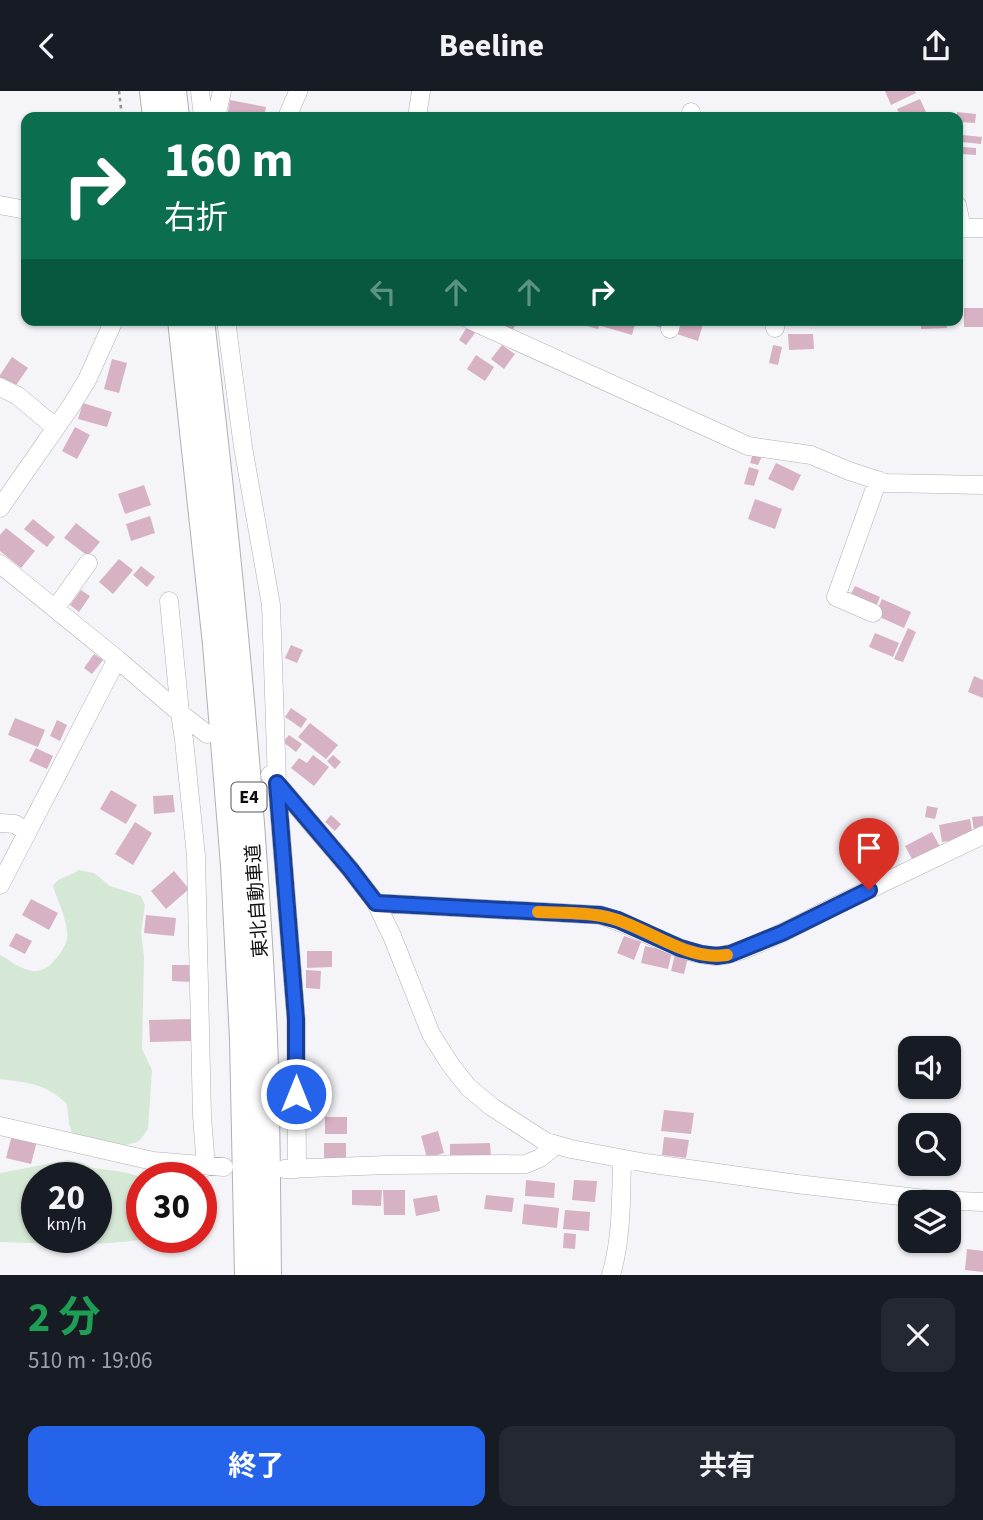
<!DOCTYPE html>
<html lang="ja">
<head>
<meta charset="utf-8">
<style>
  body { margin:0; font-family:"Source Sans 3","Noto Sans JP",sans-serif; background:#242831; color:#f1f3f6; height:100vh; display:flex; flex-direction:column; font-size:26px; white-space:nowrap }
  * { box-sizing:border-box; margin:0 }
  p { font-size:23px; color:#9ea1a6 }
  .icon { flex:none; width:38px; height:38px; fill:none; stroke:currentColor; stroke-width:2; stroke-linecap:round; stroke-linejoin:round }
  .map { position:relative; height:1184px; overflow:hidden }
  .sheet { display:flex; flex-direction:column; background:#171b24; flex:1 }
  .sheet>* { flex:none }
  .guide { position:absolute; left:21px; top:21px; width:942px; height:214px; border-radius:14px; box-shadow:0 2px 5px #0004; background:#0b6e4f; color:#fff; overflow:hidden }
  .buttons { position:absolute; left:898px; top:945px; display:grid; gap:14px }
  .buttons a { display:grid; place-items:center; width:63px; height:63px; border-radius:14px; background:#171b24; box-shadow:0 2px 5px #0004; font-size:35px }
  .speed { position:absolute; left:21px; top:1071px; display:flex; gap:14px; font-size:35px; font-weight:700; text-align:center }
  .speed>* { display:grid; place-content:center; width:91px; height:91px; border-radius:50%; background:#171b24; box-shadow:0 2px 5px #0004; line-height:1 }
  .speed small { font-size:18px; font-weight:400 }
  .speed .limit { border:10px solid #d22; background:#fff; color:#111 }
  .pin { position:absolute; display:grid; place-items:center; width:60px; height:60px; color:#fff; margin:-72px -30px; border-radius:50% 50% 50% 0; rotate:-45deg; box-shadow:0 0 7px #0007 }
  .pin .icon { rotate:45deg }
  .me { position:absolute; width:77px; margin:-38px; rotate:0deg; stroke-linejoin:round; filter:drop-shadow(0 0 5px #0008) }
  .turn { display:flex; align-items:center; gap:24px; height:147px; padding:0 28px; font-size:32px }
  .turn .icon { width:91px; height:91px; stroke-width:2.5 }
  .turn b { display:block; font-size:49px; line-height:60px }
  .lanes { display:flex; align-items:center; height:66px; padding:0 28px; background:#0003; justify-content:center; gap:35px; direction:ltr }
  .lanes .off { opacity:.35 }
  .round { display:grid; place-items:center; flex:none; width:74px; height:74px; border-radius:14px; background:#242831 }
  .head { display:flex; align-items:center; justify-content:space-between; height:119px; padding:0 28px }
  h1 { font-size:42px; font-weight:700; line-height:52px; color:#1e9e55 }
  .button { display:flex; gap:14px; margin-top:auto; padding:14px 28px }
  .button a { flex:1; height:80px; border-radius:14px; background:#2563eb; color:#fff; font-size:28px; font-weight:700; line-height:80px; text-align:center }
  .button a+a { background:#242831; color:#f1f3f6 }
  header { display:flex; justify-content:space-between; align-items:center; height:91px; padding:0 28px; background:#171b24; font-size:32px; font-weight:700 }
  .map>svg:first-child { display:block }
  .green { fill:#d5e7d5; fill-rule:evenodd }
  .building { fill:#d7b1c4 }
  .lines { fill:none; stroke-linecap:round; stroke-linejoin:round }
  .minor-casing { stroke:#b0b0b4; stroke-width:19 }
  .highway-casing { stroke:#b0b0b4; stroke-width:26 }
  .path { stroke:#929295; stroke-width:2.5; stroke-dasharray:3.5 3.5; stroke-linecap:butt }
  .minor { stroke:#fff; stroke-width:18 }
  .highway { stroke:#fff; stroke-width:24 }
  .route-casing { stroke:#184099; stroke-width:18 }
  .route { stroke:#2563eb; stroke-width:12 }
  .slow { stroke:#f59e0b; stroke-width:12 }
  .labels { text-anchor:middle; stroke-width:5; stroke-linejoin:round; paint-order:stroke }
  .shield { fill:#fff; stroke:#565657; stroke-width:2 }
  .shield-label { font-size:18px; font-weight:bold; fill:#0e0e0f }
  .street-label { font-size:19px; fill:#0e0e0f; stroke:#fff }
</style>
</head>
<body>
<header><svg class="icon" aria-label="back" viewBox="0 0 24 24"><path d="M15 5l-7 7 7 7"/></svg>Beeline<svg class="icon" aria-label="share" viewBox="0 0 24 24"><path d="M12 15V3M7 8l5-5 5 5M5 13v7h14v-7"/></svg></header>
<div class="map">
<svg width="983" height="1184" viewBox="0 0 983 1184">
  <rect width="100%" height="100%" fill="#f5f5f9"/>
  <!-- green -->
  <path class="green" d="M 78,779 L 94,782 L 110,795 L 141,805 L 145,814 L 141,842 L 144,866 L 142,958 L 152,979 L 148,1038 L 141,1048 L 137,1051 L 126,1054 L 111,1056 L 73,1044 L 69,1033 L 67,1013 C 45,992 29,992 0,988 L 0,864 C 9,868 18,877 29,879 C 38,882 47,878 53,871 C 58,866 66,855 67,848 C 69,832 58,811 53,795 C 60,784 69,787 78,779 Z
    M 68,1069 L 83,1072 L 93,1077 L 124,1081 L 145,1087 L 142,1087 L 142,1146 L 152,1146 C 106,1157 48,1152 0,1151 L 0,1082 ZM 37,1087 L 96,1087 L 96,1146 L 37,1146 Z"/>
  <!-- building -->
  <path class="building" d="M 885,0 L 915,0 L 916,2 L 891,14 Z
    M 920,8 L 926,21 L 913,26 L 901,26 L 897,18 Z
    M 230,9 L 266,16 L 264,26 L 227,26 Z
    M 957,21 L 976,23 L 975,32 L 957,31 Z
    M 963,44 L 982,46 L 981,53 L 962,51 Z
    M 963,56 L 976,57 L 976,64 L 962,63 Z
    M 964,217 L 983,217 L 983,236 L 964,236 Z
    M 491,229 L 518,229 L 511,242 Z
    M 588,229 L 600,231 L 598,238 L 587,235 Z
    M 602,229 L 636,229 L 632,244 L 601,235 Z
    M 636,229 L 668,229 L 665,238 Z
    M 681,229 L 692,229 L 703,233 L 698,250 L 677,243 Z
    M 921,229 L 946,229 L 947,237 L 921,238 Z
    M 467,236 L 475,242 L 466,254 L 459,249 Z
    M 788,243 L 813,243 L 814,258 L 789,259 Z
    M 502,254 L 515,263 L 504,278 L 491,268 Z
    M 773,254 L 782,256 L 778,274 L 769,272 Z
    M 476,264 L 494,276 L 485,290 L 467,278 Z
    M 12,266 L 28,277 L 14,297 L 0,287 L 0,284 Z
    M 112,268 L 127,272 L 119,302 L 104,298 Z
    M 83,312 L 112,321 L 107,336 L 78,328 Z
    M 75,336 L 90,344 L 77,368 L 62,360 Z
    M 753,362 L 762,365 L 758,374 L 750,372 Z
    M 776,372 L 801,384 L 793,400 L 768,388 Z
    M 749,376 L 759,379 L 754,395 L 744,393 Z
    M 144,394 L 151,414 L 125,423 L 118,403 Z
    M 755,408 L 782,418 L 775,438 L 748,428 Z
    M 150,425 L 155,442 L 131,450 L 126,433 Z
    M 33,428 L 55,446 L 47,456 L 24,438 Z
    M 76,432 L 100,451 L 88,465 L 64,447 Z
    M 6,437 L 35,460 L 21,477 L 0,460 L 0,444 Z
    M 119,468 L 133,479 L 113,503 L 99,491 Z
    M 141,475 L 155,486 L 147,496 L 133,484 Z
    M 855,495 L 880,506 L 876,516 L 850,505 Z
    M 81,499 L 90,505 L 79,521 L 70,514 Z
    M 882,508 L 911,521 L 904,537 L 875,524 Z
    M 908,537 L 916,541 L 903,571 L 894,568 Z
    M 875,542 L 899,552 L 893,566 L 869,556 Z
    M 291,554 L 303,559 L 297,572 L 285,567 Z
    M 94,563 L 103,569 L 92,583 L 84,577 Z
    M 974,585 L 983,589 L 983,607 L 968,601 Z
    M 291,617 L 307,628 L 301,637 L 285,626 Z
    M 15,627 L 45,639 L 38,656 L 8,644 Z
    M 57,629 L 67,634 L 60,650 L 50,645 Z
    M 310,632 L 338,654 L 326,668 L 298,646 Z
    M 289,644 L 302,653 L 296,661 L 283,651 Z
    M 36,657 L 53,665 L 47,678 L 29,670 Z
    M 313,664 L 329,676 L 314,695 L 291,677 L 299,667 L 307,672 Z
    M 333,664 L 341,671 L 335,678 L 327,670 Z
    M 111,699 L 137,714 L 126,733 L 100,718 Z
    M 173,704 L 175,721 L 154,723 L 153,705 Z
    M 927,715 L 938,717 L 935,728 L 925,726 Z
    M 331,724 L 341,733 L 335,740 L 325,731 Z
    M 983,725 L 983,739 L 974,740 L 972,726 Z
    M 970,728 L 973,746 L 942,751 L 939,734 Z
    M 135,731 L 152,742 L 133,774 L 115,763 Z
    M 932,741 L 940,756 L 913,770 L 905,755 Z
    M 174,780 L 189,798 L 166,818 L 151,800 Z
    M 31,808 L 58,822 L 49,839 L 22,824 Z
    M 146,824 L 176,827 L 174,845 L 144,842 Z
    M 16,842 L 32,850 L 25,863 L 9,855 Z
    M 624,845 L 641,851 L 634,869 L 617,862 Z
    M 645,855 L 672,861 L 668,878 L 641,872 Z
    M 307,860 L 332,860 L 332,876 L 307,877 Z
    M 675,863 L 688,866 L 684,883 L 671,880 Z
    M 172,874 L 191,874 L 191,891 L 172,890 Z
    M 306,879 L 321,880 L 320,898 L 306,897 Z
    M 192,928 L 192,950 L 150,951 L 149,929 Z
    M 664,1019 L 694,1022 L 691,1043 L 661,1040 Z
    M 325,1026 L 347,1026 L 347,1043 L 325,1043 Z
    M 438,1040 L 444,1062 L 427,1067 L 421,1045 Z
    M 12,1044 L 37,1050 L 31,1073 L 6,1067 Z
    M 664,1046 L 689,1049 L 686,1067 L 662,1064 Z
    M 324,1052 L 346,1052 L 346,1070 L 324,1069 Z
    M 490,1052 L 491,1066 L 450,1066 L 450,1053 Z
    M 526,1089 L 555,1092 L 554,1107 L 525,1105 Z
    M 574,1089 L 597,1090 L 595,1111 L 572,1109 Z
    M 352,1099 L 382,1099 L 381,1115 L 352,1114 Z
    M 383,1099 L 405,1099 L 405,1124 L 384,1124 Z
    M 437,1104 L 440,1120 L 416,1125 L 413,1108 Z
    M 486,1104 L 514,1107 L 512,1121 L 484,1118 Z
    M 524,1113 L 559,1117 L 557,1137 L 522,1133 Z
    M 565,1119 L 590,1121 L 589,1140 L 563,1138 Z
    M 564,1142 L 576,1143 L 575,1158 L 563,1157 Z
    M 967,1158 L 983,1160 L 983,1181 L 965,1179 Z"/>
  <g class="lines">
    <!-- minor casing -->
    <g class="minor-casing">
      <path id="minor" d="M 200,0 L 203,26
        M 216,26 L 222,0
        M 287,26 L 298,1
        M 417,26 L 421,0
        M 691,26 L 691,21
        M 0,114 L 26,119
        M 957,114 L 962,137
        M 957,137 L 983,137
        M 226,229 L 243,356 L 271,514 L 277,692 L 296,928 L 297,1078
        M 470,229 L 748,355 L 811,364 L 849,380 L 886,392 L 983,394
        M 775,237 L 776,229
        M 670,238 L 672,229
        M 0,296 L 18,305 L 56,337
        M 0,417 L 71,315 L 87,289 L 114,229
        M 0,473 L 117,568 L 180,622 L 207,643
        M 169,510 L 180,622 L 184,649 L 196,765 L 202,1025 L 206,1076
        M 55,518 L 88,472
        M 873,522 L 836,506 L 878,389
        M 270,684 L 350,778 L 376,812 L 392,845 L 431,943 L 450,973 L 468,996 L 492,1016 L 546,1051 L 571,1058 L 646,1072 L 797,1093 L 934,1109 L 983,1111
        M 0,732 L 15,733 L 27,741
        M 0,794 L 117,568
        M 376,812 L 600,824 C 635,834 680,864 715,865 C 740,866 804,831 829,818 C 880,793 931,769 983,744
        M 0,1035 L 153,1070 L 224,1076
        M 284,1078 L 387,1074 L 526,1073 L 540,1067 L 556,1054
        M 611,1184 C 622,1147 621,1106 622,1068"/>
    </g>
    <!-- highway casing -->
    <g class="highway-casing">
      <path id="highway" d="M 152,0 L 155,26
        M 174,0 L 177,26
        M 180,229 L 215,553 L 233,774 L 242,948 L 247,1184
        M 202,229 C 230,467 254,706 265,946 C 268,1025 268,1105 269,1184"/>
    </g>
    <!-- path -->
    <path class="path" d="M 119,0 L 122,26"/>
    <!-- minor -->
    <use href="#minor" class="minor"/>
    <!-- highway -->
    <use href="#highway" class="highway"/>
  </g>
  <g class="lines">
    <!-- route casing -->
    <g class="route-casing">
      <path id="route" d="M 296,1003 L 296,928 L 277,692 L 350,778 L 376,812 L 600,824 L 618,829 L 680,857 L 701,863 L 717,865 L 730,863 L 782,842 L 869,799"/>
    </g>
    <!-- route -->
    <use href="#route" class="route"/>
    <!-- slow -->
    <path class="slow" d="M 538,821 C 563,822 590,821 614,828 C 651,839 687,870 727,864"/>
  </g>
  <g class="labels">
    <!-- shield labels -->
    <rect class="shield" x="231.5" y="691.5" width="35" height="29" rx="5"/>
    <g class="shield-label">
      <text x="249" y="712">E4</text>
    </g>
    <!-- street labels -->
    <g class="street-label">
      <text transform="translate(256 810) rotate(-94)" y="7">東北自動車道</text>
    </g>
  </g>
</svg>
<div class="buttons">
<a><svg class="icon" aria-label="sound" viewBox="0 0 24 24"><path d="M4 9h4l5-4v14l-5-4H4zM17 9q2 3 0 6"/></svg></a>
<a><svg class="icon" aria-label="search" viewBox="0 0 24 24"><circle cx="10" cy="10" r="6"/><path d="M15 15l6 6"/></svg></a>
<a><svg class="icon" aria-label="layers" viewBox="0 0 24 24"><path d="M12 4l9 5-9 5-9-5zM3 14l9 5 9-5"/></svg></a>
</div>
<div class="speed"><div>20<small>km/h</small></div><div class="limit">30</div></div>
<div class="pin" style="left:869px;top:799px;background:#d93025"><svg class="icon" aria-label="arrive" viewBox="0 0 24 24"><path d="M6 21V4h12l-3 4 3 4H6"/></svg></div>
<svg class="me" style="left:296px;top:1003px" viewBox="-20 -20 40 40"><circle r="17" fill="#2563eb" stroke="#fff" stroke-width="3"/><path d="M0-11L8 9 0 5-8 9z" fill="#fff"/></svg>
<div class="guide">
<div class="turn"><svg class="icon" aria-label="right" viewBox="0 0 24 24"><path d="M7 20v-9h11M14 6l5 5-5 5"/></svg><div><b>160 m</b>右折</div></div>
<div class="lanes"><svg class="icon off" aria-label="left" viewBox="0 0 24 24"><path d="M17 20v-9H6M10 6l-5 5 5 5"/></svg><svg class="icon off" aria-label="ahead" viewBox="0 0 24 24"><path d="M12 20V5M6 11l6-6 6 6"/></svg><svg class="icon off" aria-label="ahead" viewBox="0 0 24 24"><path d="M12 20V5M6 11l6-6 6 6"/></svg><svg class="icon" aria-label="right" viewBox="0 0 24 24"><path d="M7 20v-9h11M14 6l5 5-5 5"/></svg></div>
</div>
</div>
<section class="sheet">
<div class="head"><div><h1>2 分</h1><p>510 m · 19:06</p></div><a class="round"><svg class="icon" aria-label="close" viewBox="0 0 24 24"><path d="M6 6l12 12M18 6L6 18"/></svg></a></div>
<div class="button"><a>終了</a><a>共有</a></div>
</section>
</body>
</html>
